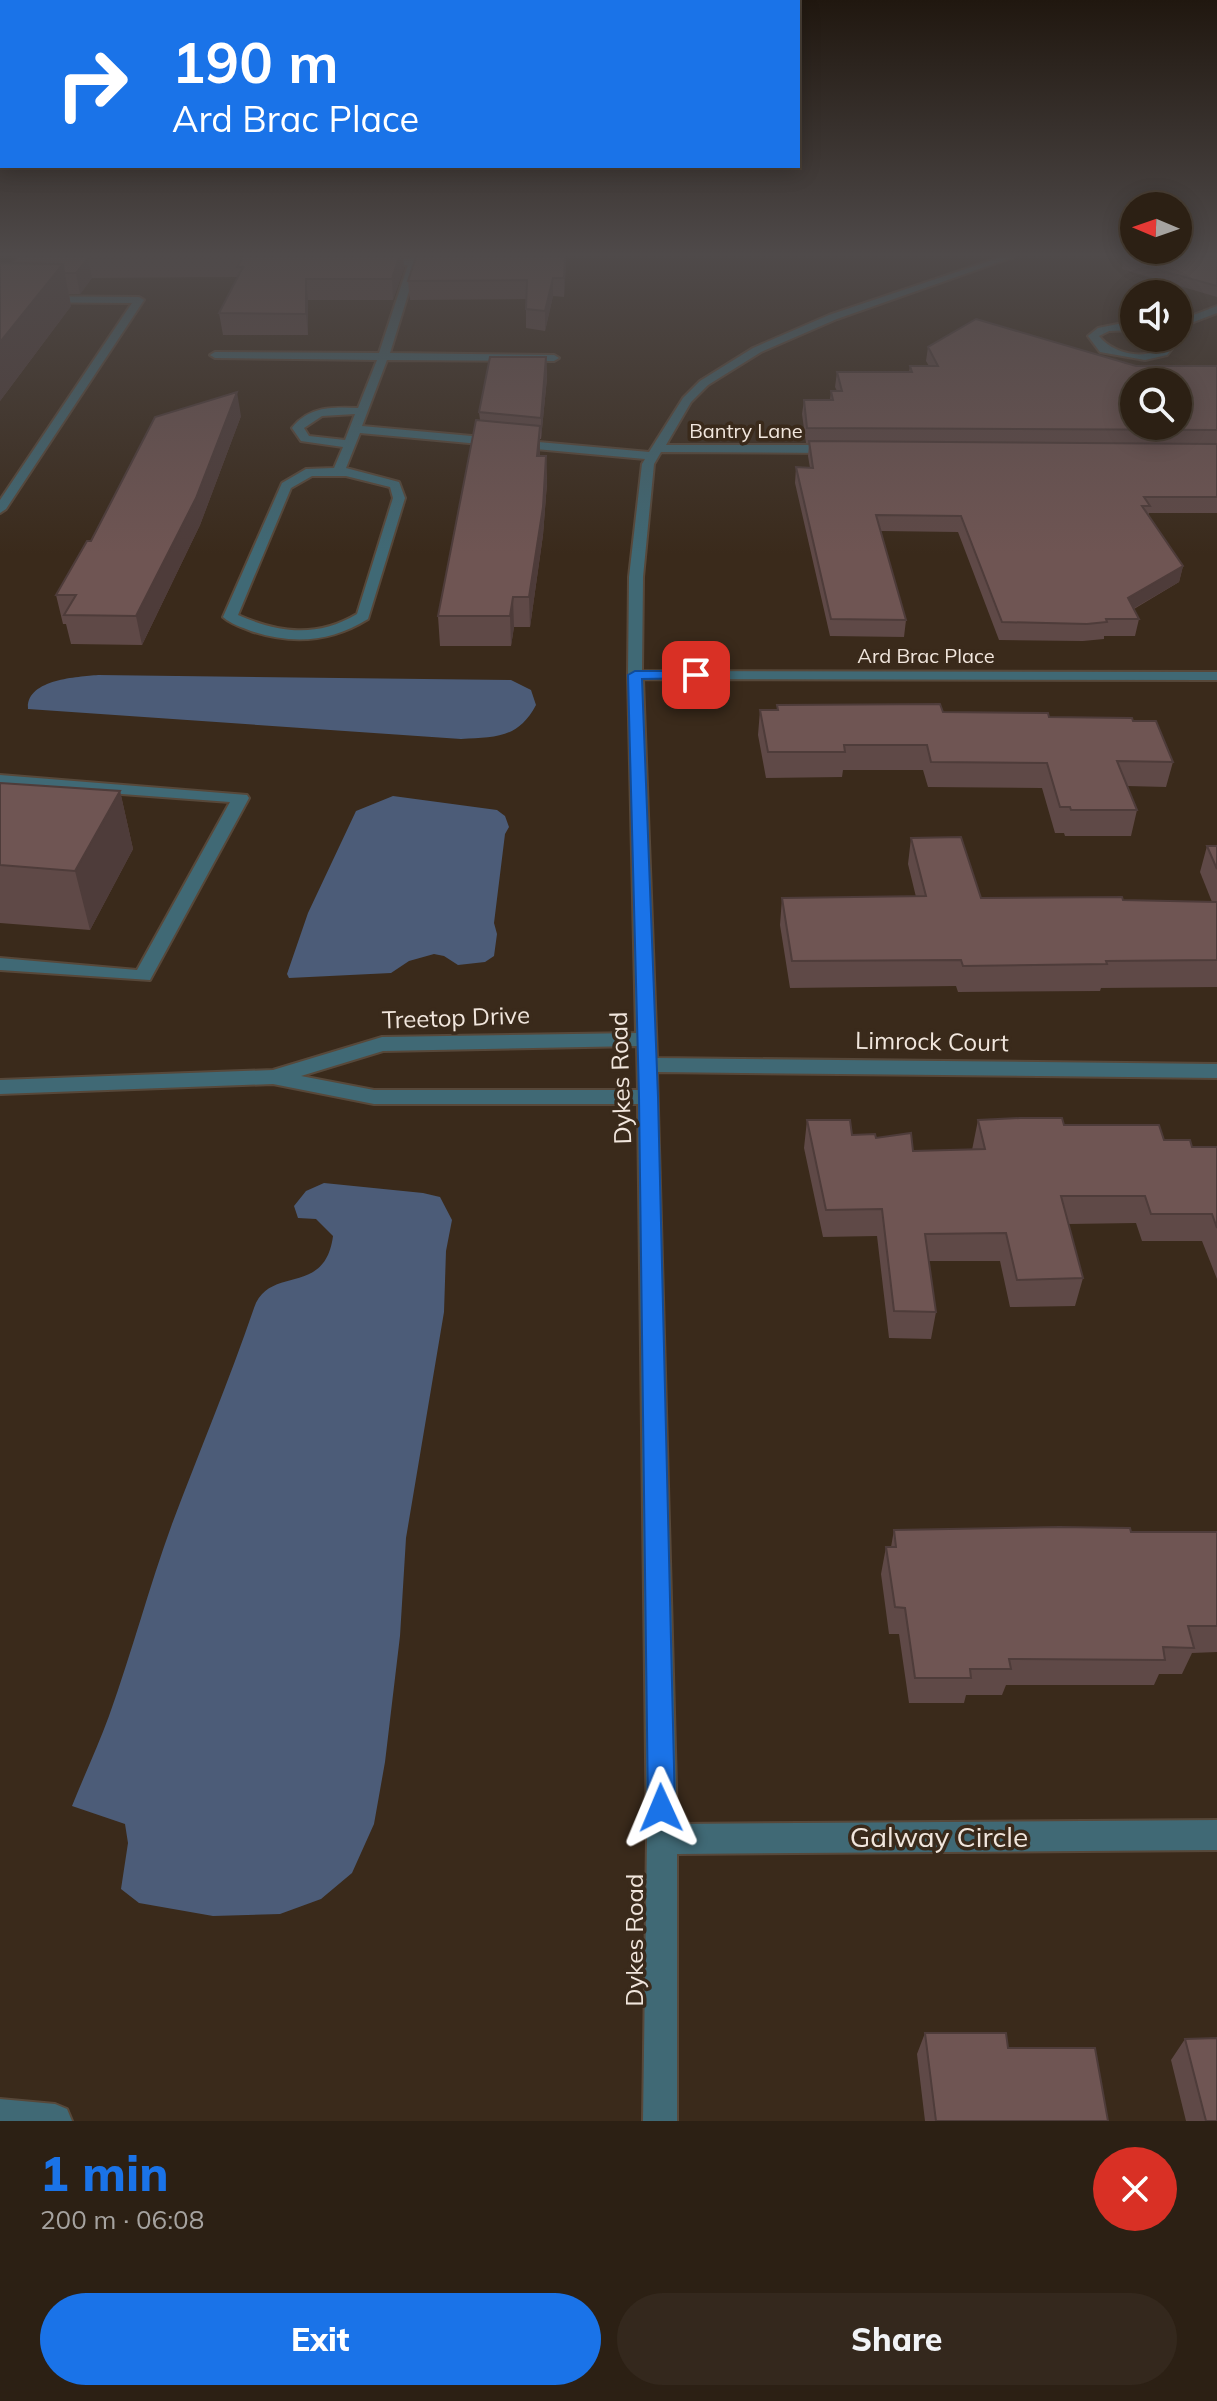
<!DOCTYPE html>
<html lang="en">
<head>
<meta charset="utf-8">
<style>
  body { margin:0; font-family:Mulish,sans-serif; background:#34281d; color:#f1f3f6; height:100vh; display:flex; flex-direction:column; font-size:30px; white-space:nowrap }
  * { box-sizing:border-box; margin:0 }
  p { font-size:26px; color:#a6a3a0 }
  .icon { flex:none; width:44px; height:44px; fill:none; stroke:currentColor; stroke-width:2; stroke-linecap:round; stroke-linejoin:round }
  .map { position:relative; height:2121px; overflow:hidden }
  .sheet { display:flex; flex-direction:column; background:#2c2014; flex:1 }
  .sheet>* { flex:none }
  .top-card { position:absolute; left:0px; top:0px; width:800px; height:168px; box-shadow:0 4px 20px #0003,0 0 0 2px #483e34; background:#1a73e8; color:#fff; overflow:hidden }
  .needle { width:52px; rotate:272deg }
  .controls { position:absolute; left:1120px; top:192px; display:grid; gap:16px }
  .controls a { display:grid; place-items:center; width:72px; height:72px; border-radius:50%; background:#2c2014; box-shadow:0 4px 20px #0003,0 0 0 2px #483e34; font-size:40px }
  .pin { position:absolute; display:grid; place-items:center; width:68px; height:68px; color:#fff; margin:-34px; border-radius:16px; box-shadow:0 4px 12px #0006 }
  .me { position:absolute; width:88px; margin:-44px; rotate:359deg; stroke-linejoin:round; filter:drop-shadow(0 0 6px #0008) }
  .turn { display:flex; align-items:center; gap:28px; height:168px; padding:0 40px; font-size:36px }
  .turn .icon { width:104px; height:104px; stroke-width:2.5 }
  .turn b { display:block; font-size:56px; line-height:68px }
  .round { display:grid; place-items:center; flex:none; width:84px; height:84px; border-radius:42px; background:#34281d }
  .head { display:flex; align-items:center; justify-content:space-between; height:136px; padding:0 40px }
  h1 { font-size:48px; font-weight:800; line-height:60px; color:#1a73e8 }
  .button { display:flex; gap:16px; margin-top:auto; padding:16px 40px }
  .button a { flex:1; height:92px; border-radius:48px; background:#1a73e8; color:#fff; font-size:32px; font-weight:800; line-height:92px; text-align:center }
  .button a+a { background:#34281d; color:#f1f3f6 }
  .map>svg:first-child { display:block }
  .water { fill:#4c5c78 }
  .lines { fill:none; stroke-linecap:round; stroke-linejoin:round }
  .minor-casing { stroke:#57483a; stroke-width:4 }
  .minor { fill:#406975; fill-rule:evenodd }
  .wall { fill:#5f4947 }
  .shaded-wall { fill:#4e3c3a }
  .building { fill:#6f5553; stroke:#4e3c3a; stroke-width:2; fill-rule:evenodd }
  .route { fill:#1a73e8; stroke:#114b97; stroke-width:2 }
  .labels { text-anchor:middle; stroke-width:7; stroke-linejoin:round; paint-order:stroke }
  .far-street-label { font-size:20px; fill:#f1e6dd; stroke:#3a2a1b }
  .street-label { font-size:24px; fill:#f1e6dd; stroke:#3a2a1b }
  .near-street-label { font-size:28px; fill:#f1e6dd; stroke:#3a2a1b }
</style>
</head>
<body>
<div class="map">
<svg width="1217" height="2121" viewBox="0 0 1217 2121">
  <rect width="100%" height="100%" fill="#3a2a1b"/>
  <!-- water -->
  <path class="water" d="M 98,675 L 511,680 L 531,690 L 536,705 C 518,739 495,737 461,739 L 28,709 C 26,679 77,677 98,675 Z
    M 393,796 L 497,810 L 505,816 L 509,827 L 505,834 L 494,923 L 497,934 L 494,956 L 485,962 L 458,965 L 444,956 L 434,954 L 409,961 L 391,973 L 289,978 L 287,974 L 308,913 L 356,811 Z
    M 324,1183 L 423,1193 L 440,1197 L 452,1220 L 446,1251 L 444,1312 L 406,1538 L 400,1636 L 385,1762 L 374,1824 L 352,1873 L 321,1899 L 280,1914 L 213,1916 L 139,1903 L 121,1889 L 128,1843 L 125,1824 L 72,1806 C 84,1776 98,1746 109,1716 C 132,1652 149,1587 172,1524 C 199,1452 229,1381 254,1308 C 269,1264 325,1298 333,1236 L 316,1219 L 298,1218 L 294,1206 L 306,1191 Z"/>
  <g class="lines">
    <!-- minor casing -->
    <g class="minor-casing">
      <path id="minor" d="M 411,257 L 446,262 L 417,265 L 390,353 L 554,355 L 559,358 L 554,361 L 387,360 L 362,426 L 649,452 L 683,398 L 700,381 L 753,348 L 829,315 L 1001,257 L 1013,257 L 837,319 L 761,352 L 708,385 L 691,402 L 666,445 L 835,445 L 841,449 L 835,453 L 661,452 L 654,464 L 643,577 L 642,671 L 1217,672 L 1217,680 L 643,679 L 657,1058 L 1217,1064 L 1217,1078 L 657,1072 L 677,1824 L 1217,1820 L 1217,1850 L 677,1854 L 677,2121 L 643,2121 L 647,1839 L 638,1104 L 374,1104 L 273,1084 L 0,1094 L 0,1080 L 273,1070 L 382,1037 L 636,1033 L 628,675 L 629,577 L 642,464 L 645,459 L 360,433 L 346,468 L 399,482 L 405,498 L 368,619 C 331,642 293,645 251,631 C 241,627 231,624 223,617 L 282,483 L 306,469 L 334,468 L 343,447 L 301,441 L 292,428 C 309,406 333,407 358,408 L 377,360 L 215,358 L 210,355 L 215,352 L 379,353 L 408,265 L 377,265 L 372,262 L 377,259 L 410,259 ZM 355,414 L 345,440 L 309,436 L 304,428 L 322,416 ZM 312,476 L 346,476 L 390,487 L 393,498 L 357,614 C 317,638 279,633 238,615 L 291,488 ZM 637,1046 L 638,1090 L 374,1090 L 301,1076 L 383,1051 Z
        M 0,296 L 139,297 L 144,300 L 6,509 L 0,513 L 0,500 L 132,303 L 0,302 Z
        M 1217,306 L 1217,313 L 1178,328 L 1178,321 Z
        M 1118,324 L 1134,324 L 1134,330 L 1109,331 L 1099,336 C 1114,356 1156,364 1170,338 L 1180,338 L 1167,355 L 1145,360 L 1100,352 L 1088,336 L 1098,328 Z
        M 0,775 L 247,795 L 249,798 L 150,980 L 0,970 L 0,958 L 137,970 L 230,802 L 0,785 Z
        M 0,2099 L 55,2104 L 67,2109 L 72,2121 L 0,2121 Z"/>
    </g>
    <!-- minor -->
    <use href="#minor" class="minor"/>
  </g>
  <!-- wall -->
  <path class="wall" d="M 17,257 L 403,257 L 404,268 L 393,300 L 308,300 L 308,335 L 223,335 L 219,313 L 238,277 L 92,278 L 80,294 L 69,294 L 71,306 L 0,401 L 0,263 L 11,263 Z
    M 416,257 L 566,257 L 564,297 L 553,296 L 545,331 L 526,328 L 526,299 L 410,300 L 408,281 Z
    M 1217,257 L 1217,297 L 1122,269 L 1123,260 Z
    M 928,347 L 1136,366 L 1217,366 L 1217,513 L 1149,513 L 1148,516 L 1183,566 L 1179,582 L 1134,609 L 1139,619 L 1135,636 L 1104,636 L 1104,639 L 1083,641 L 999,640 L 958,532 L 881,531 L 906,620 L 904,637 L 830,636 L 795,483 L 796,467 L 810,468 L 808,456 L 809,443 L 806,443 L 802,414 L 804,400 L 830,400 L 831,391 L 837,391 L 835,387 L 837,372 L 909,372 L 910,366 L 929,366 L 926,361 Z
    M 546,357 L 547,378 L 541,439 L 540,439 L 540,456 L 546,456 L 547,483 L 543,535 L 530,627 L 514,627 L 511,646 L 440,646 L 438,616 L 480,420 L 479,412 Z
    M 241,416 L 200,525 L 142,645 L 71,644 L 66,624 L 63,624 L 56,595 L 91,541 Z
    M 777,705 L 1133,721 L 1173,762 L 1166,787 L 1127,786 L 1137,810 L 1131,836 L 1065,836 L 1064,833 L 1055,833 L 1042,788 L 928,787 L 923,770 L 843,770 L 842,777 L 766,778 L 758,735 L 760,710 L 777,710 Z
    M 0,783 L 120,791 L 133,849 L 90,930 L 0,923 Z
    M 911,838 L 981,898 L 1212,902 L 1200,872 L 1207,846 L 1217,846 L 1217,987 L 1101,988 L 1100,991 L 958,992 L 956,986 L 790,988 L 780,925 L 782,898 L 916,897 L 908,864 Z
    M 807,1120 L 852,1135 L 876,1138 L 913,1151 L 972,1150 L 978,1120 L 1064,1125 L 1164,1140 L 1192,1147 L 1217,1147 L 1217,1279 L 1202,1241 L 1142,1241 L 1136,1223 L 1068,1224 L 1083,1278 L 1075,1306 L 1010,1307 L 1000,1261 L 929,1261 L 936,1312 L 931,1339 L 889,1338 L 877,1236 L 823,1237 L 804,1148 Z
    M 894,1530 L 1217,1532 L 1217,1652 L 1192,1653 L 1182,1674 L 1159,1674 L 1154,1685 L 1006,1685 L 1002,1695 L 966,1695 L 964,1703 L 909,1703 L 899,1634 L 889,1634 L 881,1574 L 886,1547 L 891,1547 Z
    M 925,2033 L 1008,2048 L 1108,2121 L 925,2121 L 917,2054 Z
    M 1185,2039 L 1217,2121 L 1186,2121 L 1171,2060 Z"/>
  <!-- shaded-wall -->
  <path class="shaded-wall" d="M 399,257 L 403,257 L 404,268 L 393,300 L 392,279 Z
    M 565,257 L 566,266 L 564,297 L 564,278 Z
    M 88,258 L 92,278 L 80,294 L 76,273 Z
    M 63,264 L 71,306 L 0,401 L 0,342 Z
    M 553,278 L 553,296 L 545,331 L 545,311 Z
    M 306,279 L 308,300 L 308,335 L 306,314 Z
    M 546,357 L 547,378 L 541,439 L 541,418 Z
    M 237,392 L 241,416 L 200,525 L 142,645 L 136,616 Z
    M 540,426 L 540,452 L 538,483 L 537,456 Z
    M 546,456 L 547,483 L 543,535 L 530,627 L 529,597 Z
    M 1183,566 L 1179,582 L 1124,614 L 1128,598 Z
    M 513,597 L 514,627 L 511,646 L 510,616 Z
    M 120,791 L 133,849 L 90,930 L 75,871 Z"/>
  <!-- building -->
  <path class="building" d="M 17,257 L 240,257 L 88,258 L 76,273 L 64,273 L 63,264 L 11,263 Z
    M 243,257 L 399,257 L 392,279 L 306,279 L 306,314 L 219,313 L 243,267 L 237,267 Z
    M 416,257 L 565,257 L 564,278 L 553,278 L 545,311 L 526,309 L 527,280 L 408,281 Z
    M 1132,257 L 1217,257 L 1217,286 L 1123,260 Z
    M 0,263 L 63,264 L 0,342 Z
    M 976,319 L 1136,366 L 1217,366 L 1217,430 L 807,428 L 804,400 L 833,400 L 831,391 L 842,391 L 837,372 L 912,372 L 910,366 L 938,366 L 928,347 ZM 1134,382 L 1178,382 L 1178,426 L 1134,426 Z
    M 490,357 L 546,357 L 541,418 L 479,412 Z
    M 237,392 L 196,498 L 136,616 L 64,615 L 76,595 L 56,595 L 87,541 L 91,541 L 155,417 Z
    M 476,420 L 540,426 L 537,456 L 546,456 L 543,507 L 529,597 L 513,597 L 510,616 L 438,616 Z
    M 809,441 L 1217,444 L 1217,497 L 1144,497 L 1150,506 L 1142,506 L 1183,566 L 1128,598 L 1139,619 L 1106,619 L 1107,622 L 1087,624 L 1002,622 L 961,516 L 876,515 L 906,620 L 831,619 L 796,467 L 813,468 Z
    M 940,704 L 943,712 L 1048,713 L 1049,717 L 1132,718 L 1133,721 L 1156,721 L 1173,762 L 1117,761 L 1137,810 L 1071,810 L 1070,807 L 1060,807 L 1047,763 L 931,762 L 927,745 L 844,745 L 845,752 L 768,752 L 760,710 L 778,710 L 777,705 Z
    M 0,783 L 120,791 L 75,871 L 0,865 Z
    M 961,837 L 981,898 L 1122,897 L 1123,900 L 1217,902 L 1217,960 L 1106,961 L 1107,964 L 963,966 L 961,960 L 792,961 L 782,898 L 926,896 L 911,838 Z
    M 1207,846 L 1217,846 L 1217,869 Z
    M 1020,1118 L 1062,1118 L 1064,1125 L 1159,1125 L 1164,1140 L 1190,1140 L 1192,1147 L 1217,1147 L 1217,1228 L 1212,1214 L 1151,1214 L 1145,1196 L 1061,1196 L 1083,1278 L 1017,1280 L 1006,1233 L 925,1234 L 936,1312 L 894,1311 L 882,1209 L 826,1210 L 807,1120 L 850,1120 L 852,1135 L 875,1134 L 876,1138 L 911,1133 L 913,1151 L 985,1149 L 978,1120 Z
    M 1059,1527 L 1130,1528 L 1131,1532 L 1217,1532 L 1217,1626 L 1188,1626 L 1194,1648 L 1163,1647 L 1165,1660 L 1009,1659 L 1011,1669 L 970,1669 L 971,1678 L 915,1678 L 905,1608 L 895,1607 L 886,1547 L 896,1547 L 894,1530 Z
    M 925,2033 L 1006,2033 L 1008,2048 L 1095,2048 L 1108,2121 L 936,2121 Z
    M 1217,2038 L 1217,2121 L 1206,2121 L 1185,2039 Z"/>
  <!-- sky -->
  <linearGradient id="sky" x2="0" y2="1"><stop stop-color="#20170f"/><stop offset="0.46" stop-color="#4f4a4a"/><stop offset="1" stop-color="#4f4a4a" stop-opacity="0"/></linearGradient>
  <rect width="1217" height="554" fill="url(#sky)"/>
  <!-- route -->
  <path class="route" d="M 696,671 L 701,672 L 701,678 L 642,679 L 658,1097 L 675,1808 L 671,1818 L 661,1822 L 652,1818 L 648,1808 L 639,1097 L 628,675 L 635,671 Z"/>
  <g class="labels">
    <!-- far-street labels -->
    <g class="far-street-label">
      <text x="746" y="438">Bantry Lane</text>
      <text x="926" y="663">Ard Brac Place</text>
    </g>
    <!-- street labels -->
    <g class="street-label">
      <text transform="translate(456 1018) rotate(-2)" y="8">Treetop Drive</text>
      <text transform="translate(932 1042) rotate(1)" y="8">Limrock Court</text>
      <text transform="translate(621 1078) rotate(-92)" y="8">Dykes Road</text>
      <text transform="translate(635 1940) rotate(-90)" y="8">Dykes Road</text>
    </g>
    <!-- near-street labels -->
    <g class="near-street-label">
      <text x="939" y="1847">Galway Circle</text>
    </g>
  </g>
</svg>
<div class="controls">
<a><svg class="needle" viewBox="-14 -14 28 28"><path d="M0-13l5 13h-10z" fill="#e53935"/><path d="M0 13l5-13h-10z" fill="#a6a3a0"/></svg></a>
<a><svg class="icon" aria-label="sound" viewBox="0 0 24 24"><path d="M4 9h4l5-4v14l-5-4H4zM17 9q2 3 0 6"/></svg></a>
<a><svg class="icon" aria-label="search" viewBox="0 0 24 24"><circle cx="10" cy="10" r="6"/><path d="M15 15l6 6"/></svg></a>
</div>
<div class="pin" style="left:696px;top:675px;background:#d93025"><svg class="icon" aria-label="arrive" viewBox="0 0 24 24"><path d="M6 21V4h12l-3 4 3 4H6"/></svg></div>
<svg class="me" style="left:661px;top:1808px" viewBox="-20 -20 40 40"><path d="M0-17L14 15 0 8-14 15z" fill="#1a73e8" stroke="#fff" stroke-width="4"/></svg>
<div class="top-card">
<div class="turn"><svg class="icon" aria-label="right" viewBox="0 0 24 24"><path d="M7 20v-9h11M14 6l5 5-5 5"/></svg><div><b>190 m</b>Ard Brac Place</div></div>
</div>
</div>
<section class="sheet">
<div class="head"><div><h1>1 min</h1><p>200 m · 06:08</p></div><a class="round" style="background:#d93025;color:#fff"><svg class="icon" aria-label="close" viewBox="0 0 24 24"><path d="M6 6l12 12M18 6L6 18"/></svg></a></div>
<div class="button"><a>Exit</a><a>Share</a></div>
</section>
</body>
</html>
